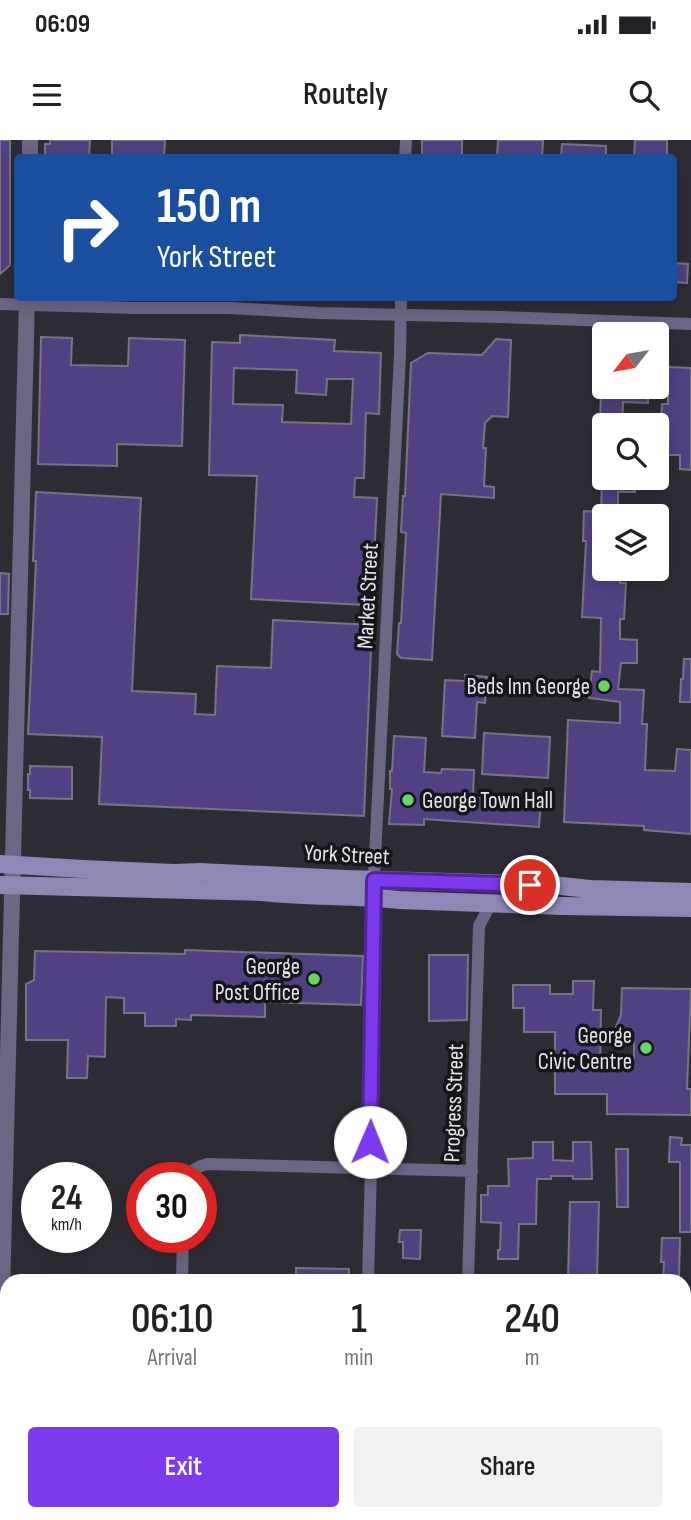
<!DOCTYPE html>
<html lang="en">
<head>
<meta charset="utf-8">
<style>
  body { margin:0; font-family:"Sofia Sans Condensed",sans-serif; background:#f2f2f2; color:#202124; height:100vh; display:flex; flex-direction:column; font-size:26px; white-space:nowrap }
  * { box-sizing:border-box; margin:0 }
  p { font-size:23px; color:#757577 }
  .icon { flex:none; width:38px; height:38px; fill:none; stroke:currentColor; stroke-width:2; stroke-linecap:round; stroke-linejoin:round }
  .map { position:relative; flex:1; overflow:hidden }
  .drawer { position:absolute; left:0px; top:1134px; width:691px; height:247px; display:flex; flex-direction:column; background:#fff; border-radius:21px 21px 0 0; box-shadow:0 4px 18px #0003 }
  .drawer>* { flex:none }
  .top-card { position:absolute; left:14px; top:14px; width:663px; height:147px; border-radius:7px; box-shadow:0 4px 18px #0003; background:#1a4fa0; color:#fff; overflow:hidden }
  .needle { width:46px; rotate:239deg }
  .buttons { position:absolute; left:592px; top:182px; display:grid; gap:14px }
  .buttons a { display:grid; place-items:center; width:77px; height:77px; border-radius:7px; background:#fff; box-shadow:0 4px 18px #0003; font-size:35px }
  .speed { position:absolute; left:21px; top:1022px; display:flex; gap:14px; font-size:35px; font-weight:700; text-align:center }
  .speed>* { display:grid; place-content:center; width:91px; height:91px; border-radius:50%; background:#fff; box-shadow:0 4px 18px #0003; line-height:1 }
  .speed small { font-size:18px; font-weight:400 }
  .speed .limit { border:10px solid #d22; background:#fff; color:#111 }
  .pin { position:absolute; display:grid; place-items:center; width:60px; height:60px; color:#fff; margin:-30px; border:4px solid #fff; border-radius:50%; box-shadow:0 2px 7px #0007 }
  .me { position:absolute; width:77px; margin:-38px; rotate:1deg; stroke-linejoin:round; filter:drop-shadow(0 0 5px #0008) }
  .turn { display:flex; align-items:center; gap:24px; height:147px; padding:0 28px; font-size:32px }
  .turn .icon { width:91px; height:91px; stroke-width:2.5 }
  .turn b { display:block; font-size:49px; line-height:60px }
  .eta { display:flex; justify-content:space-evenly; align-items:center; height:119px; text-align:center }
  .eta b { font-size:42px; font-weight:600; line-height:49px }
  .cta { display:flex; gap:14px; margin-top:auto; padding:14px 28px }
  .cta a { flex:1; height:80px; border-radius:7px; background:#7c3aed; color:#fff; font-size:28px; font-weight:600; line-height:80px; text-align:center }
  .cta a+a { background:#f2f2f2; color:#202124 }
  .status { display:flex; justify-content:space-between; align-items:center; height:49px; padding:0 35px; background:#fff; direction:ltr }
  .status svg { height:19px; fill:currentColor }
  header { display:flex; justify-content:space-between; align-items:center; height:91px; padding:0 28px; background:#fff; font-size:32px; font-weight:600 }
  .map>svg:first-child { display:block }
  .building { fill:#514182; stroke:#777581; stroke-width:2; fill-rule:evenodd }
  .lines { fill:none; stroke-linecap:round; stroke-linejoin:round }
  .minor { stroke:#6d6786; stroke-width:12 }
  .tertiary { stroke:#6d6786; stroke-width:16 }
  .secondary { stroke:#9087b7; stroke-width:18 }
  .route-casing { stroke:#51269a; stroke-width:18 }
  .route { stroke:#7c3aed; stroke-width:12 }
  .poi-dot { fill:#68d465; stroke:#16161a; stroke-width:2.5 }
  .labels { text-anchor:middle; stroke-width:7; stroke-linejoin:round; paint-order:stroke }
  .street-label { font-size:23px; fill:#e3e2e8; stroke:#16161a }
  .poi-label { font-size:23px; fill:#e3e2e8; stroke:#16161a; text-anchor:end }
</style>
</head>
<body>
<div class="status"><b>06:09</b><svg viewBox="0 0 49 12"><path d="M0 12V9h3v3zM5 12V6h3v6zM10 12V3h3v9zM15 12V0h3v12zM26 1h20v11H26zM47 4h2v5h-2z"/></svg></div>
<header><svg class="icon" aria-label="menu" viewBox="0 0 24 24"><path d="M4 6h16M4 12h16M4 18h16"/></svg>Routely<svg class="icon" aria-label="search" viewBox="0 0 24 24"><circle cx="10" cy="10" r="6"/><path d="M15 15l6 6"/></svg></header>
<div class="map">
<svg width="691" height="1380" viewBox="0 0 691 1380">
  <rect width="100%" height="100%" fill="#2e2d36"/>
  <!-- building -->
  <path class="building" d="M 0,0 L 10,0 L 10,125 L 0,134 Z
    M 50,0 L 90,0 L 89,18 L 45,18 L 45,4 L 50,4 Z
    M 112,0 L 165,0 L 164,18 L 112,18 Z
    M 422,0 L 462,0 L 462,18 L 422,18 Z
    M 498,0 L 543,0 L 542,18 L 497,18 Z
    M 635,0 L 667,0 L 667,18 L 634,18 Z
    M 562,4 L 606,6 L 606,18 L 561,18 Z
    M 674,123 L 688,124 L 687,143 L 674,142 Z
    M 240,195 L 335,200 L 334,211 L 381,213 L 379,274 L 366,273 L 364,338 L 355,338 L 354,357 L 377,358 L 373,442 L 366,442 L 365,465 L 251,459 L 257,336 L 209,335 L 212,202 L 240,203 ZM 234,228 L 297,230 L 296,253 L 326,255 L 327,239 L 353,239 L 351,284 L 282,282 L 283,265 L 233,264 Z
    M 41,197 L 72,198 L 71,225 L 128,226 L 129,198 L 185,200 L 182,306 L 117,304 L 117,326 L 38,324 Z
    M 496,199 L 511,200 L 508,277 L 492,276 L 485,283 L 483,308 L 486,308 L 484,346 L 494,347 L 494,358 L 441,354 L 432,520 L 401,518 L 397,514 L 399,483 L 401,483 L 406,393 L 401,392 L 403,356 L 405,356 L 411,223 L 428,213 L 482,215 Z
    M 668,227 L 691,228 L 691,330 L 680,329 L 680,315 L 668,315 L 669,282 L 661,282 L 662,264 L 668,264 Z
    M 601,247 L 648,247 L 648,263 L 623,262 L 622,285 L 600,285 Z
    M 602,338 L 635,338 L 635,352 L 618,352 L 618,376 L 604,376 L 604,429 L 620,429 L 620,443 L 626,443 L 624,479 L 620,479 L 620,499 L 637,500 L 637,523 L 621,523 L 618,549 L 644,550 L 642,584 L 647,584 L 645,630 L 675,631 L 677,609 L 691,610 L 691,694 L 644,690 L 644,686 L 564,682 L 568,580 L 620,583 L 620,562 L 589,558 L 592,531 L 600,532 L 601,478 L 582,477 L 586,401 L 583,401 L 584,371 L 601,372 Z
    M 36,352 L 141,358 L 132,551 L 196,554 L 195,574 L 215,575 L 217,526 L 271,528 L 273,480 L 372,485 L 364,676 L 99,664 L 102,597 L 28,594 L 36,421 L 33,421 Z
    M 0,433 L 9,434 L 8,474 L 0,474 Z
    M 684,519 L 691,519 L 691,562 L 680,562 L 681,539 L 683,539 Z
    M 465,535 L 487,537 L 485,563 L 477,562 L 475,598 L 442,596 L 445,540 L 465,541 Z
    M 484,593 L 550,597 L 548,638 L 482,634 Z
    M 394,596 L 426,598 L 424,632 L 441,633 L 442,629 L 474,630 L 473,657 L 541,660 L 539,687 L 424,679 L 424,685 L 389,684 L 392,649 L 390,649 L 390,631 L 392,631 Z
    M 30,626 L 72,627 L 72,659 L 30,658 L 30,650 L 28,650 L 28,634 L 30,634 Z
    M 185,810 L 363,816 L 361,865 L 265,862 L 265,877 L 191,875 L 191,880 L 176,879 L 176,886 L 145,886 L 145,873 L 124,873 L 124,858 L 106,857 L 105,917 L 88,916 L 87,938 L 67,938 L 68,900 L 26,900 L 26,844 L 34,840 L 35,811 L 185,814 Z
    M 429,815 L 468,815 L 467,880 L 429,881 Z
    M 573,841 L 594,841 L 593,870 L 601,870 L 600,927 L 604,918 L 634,919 L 634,902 L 613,894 L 621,875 L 622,848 L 691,849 L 687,949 L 691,949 L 691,975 L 607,974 L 607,954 L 555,954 L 555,892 L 524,892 L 524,868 L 513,868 L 513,845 L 550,845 L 550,854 L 573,854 Z
    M 670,997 L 682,998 L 681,1005 L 691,1005 L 691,1092 L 680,1092 L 680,1022 L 669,1022 Z
    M 533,1002 L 553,1002 L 553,1020 L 573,1021 L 573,1002 L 591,1002 L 592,1039 L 573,1039 L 573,1036 L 551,1036 L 551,1039 L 537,1039 L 536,1084 L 519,1084 L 518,1119 L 498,1119 L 498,1110 L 500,1110 L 501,1083 L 481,1082 L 481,1055 L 488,1055 L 488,1046 L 509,1046 L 508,1019 L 533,1018 Z
    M 616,1009 L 628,1009 L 628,1067 L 617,1067 Z
    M 570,1062 L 599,1062 L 597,1138 L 568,1138 Z
    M 400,1090 L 421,1090 L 420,1119 L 403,1118 L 403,1102 L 399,1102 Z
    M 662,1098 L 680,1098 L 679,1141 L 663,1141 L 664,1122 L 661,1122 Z
    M 296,1128 L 349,1129 L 349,1141 L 296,1141 Z"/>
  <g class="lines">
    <!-- minor -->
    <path class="minor" d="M 405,18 L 406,0
      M 0,164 L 135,168 L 230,168 L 318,173 L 501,177 L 691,184
      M 187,1038 C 191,1030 199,1026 207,1024 L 472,1031
      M 182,1141 L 183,1097
      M 368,1141 L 371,1027 L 373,757 L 400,214 L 401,158
      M 468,1141 L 479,786 L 491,763
      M 458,1374 L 531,1376 L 538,1377 L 543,1380
      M 174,1380 L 174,1374
      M 282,1380 L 286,1374"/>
    <!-- tertiary -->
    <path class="tertiary" d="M 30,18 L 30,0
      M 0,1234 L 27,158"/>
    <!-- secondary -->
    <path class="secondary" d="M 0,724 L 83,729 L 174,733 L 200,732 L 345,739 L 552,745 L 590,749 L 691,752
      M 0,745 L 262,752 C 307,757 353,755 399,760 L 562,766 L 691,768"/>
  </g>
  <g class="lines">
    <!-- route casing -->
    <g class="route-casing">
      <path id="route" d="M 370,1002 L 374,740 L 530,745"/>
    </g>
    <!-- route -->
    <use href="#route" class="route"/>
  </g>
  <!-- markers -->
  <g class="poi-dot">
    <circle cx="604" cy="546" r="7"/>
    <circle cx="408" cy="660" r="7"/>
    <circle cx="314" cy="839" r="7"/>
    <circle cx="646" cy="908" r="7"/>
  </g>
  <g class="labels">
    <!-- street labels -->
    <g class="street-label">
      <text transform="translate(367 456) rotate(-87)" y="8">Market Street</text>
      <text transform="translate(347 714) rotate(3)" y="8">York Street</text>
      <text transform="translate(453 963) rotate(-88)" y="8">Progress Street</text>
    </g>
    <!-- poi labels -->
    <g class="poi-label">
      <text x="590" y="554">Beds Inn George</text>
      <text x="422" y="668" text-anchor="start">George Town Hall</text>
      <text x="300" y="834">George<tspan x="300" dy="26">Post Office</tspan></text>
      <text x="632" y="903">George<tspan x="632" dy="26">Civic Centre</tspan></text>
    </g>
  </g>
</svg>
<div class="buttons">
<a><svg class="needle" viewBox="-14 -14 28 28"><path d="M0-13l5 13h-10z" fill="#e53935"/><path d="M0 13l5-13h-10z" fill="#757577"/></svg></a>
<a><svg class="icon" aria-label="search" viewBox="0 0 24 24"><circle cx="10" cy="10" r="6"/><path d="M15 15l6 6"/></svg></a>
<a><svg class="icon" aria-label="layers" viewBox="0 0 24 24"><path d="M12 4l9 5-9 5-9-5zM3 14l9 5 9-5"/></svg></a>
</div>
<div class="speed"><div>24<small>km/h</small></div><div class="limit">30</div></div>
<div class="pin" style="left:530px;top:745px;background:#d93025"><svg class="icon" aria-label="arrive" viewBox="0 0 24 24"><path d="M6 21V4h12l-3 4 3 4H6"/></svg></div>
<svg class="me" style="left:370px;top:1002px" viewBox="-20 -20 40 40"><circle r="19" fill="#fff"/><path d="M0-13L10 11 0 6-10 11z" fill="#7c3aed"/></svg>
<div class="top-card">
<div class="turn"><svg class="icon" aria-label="right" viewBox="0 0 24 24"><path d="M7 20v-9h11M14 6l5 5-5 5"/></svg><div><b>150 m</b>York Street</div></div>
</div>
<section class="drawer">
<div class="eta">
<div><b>06:10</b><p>Arrival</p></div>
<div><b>1</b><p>min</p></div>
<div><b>240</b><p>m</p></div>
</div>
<div class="cta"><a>Exit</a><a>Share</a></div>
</section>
</div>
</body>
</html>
